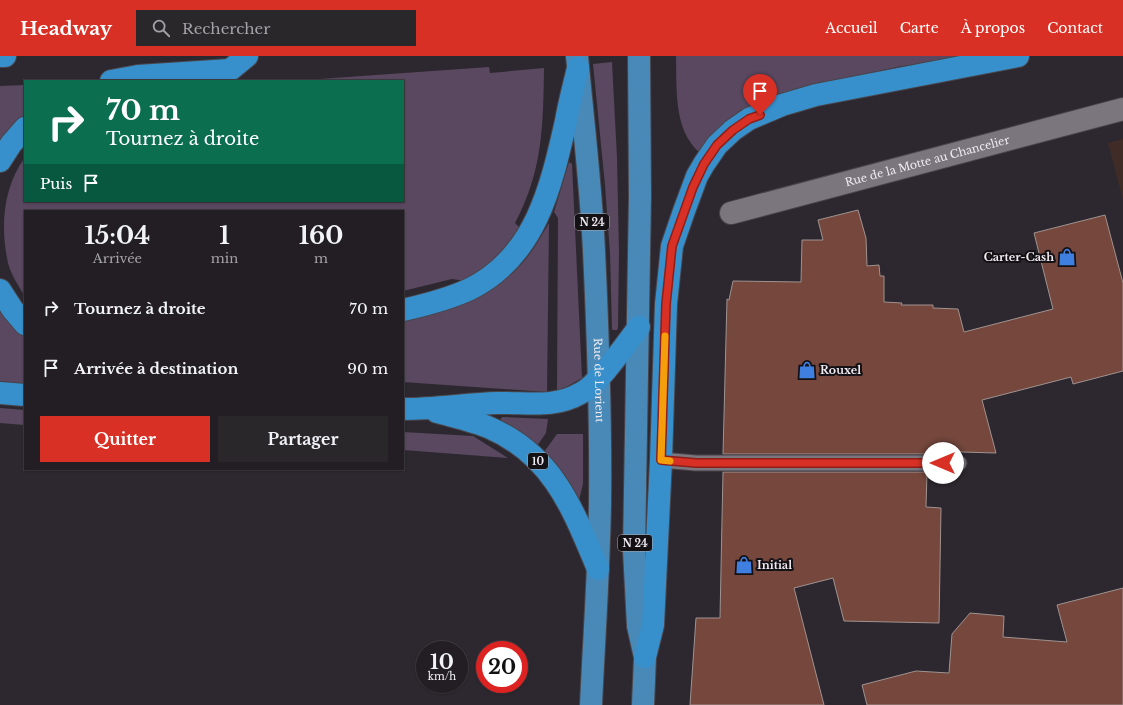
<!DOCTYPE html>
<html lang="fr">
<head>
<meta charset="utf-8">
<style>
  body { margin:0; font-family:"Libre Baskerville",serif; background:#2a272b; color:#f1f3f6; height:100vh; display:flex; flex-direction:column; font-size:15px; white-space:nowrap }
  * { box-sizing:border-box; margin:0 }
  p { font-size:13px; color:#a2a2a6 }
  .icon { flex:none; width:22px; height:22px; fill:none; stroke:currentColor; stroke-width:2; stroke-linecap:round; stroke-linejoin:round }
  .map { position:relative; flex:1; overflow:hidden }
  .sheet { position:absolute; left:24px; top:154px; width:380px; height:260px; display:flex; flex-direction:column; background:#221e23; border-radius:0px; box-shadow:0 1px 3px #0004,0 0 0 1px #3f3c41 }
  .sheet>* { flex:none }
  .banner { position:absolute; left:24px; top:24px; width:380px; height:122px; border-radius:0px; box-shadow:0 1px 3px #0004,0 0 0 1px #3f3c41; background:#0b6e4f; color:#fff; overflow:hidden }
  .speed { position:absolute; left:416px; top:585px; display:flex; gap:8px; font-size:20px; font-weight:700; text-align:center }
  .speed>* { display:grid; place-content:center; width:52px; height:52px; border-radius:50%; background:#221e23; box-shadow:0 1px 3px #0004,0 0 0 1px #3f3c41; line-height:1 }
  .speed small { font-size:10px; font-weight:400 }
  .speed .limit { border:6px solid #d22; background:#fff; color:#111 }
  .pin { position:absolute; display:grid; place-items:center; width:34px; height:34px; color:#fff; margin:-41px -17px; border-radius:50% 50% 50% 0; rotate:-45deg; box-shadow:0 0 4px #0007 }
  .pin .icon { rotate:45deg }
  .me { position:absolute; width:44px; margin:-22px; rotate:270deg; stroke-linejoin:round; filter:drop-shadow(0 0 3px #0008) }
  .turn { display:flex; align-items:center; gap:14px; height:84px; padding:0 16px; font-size:18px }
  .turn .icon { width:52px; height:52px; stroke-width:2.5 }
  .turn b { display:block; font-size:28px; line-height:34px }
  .then { display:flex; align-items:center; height:38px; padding:0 16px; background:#0003; gap:8px; font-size:15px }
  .eta { display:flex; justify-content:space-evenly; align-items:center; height:68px; text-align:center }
  .eta b { font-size:24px; font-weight:700; line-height:28px }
  .primary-button { display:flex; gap:8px; margin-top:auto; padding:8px 16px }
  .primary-button a { flex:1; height:46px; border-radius:0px; background:#d93025; color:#fff; font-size:16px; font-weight:700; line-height:46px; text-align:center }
  .primary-button a+a { background:#2a272b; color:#f1f3f6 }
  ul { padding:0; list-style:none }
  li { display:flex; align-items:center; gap:12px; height:60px; padding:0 16px }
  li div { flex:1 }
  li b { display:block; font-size:15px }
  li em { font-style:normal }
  header { display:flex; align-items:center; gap:24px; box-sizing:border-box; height:56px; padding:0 20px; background:#d93025; color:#fff }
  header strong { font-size:19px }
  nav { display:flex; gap:22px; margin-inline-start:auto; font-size:14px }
  .search { width:280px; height:36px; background:#2a272b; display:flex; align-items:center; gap:10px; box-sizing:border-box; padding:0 14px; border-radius:0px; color:#a2a2a6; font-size:15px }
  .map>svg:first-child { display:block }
  .commercial { fill:#3f2c27 }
  .green { fill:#594860 }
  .building { fill:#75473d; stroke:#9f9390 }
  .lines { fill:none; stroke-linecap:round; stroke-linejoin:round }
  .service-casing { stroke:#49454b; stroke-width:17 }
  .minor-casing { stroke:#49454b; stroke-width:24 }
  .primary-casing { stroke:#49454b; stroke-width:24 }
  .trunk-casing { stroke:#49454b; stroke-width:24 }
  .service { stroke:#7b757e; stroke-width:15 }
  .minor { stroke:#7b757e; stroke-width:22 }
  .primary { stroke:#4889b8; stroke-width:22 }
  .trunk { stroke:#3790cb; stroke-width:22 }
  .route-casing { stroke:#8d1f18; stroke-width:10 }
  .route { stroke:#d93025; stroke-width:7 }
  .slow { stroke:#f59e0b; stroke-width:7 }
  .labels { text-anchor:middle; stroke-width:4; stroke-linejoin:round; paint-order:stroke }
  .shield { fill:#141115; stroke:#adaaae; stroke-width:1 }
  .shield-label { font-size:10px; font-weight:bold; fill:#efebf0 }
  .street-label { font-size:11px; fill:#efebf0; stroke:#141115 }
  .poi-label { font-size:11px; font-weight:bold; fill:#efebf0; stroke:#141115; text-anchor:start }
</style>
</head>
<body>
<header>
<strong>Headway</strong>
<div class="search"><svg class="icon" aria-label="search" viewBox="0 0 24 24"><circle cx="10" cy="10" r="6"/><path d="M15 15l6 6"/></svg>Rechercher</div>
<nav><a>Accueil</a><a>Carte</a><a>À propos</a><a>Contact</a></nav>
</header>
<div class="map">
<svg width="1123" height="649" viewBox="0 0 1123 649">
  <rect width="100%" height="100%" fill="#2d282f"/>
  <!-- commercial -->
  <path class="commercial" d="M 1123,83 L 1123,144 L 1108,87 Z"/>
  <!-- green -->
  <path class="green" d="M 676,0 L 966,0 L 897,11 L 825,27 L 749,52 L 727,65 L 700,97 C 673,74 677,32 676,0 Z
    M 612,6 L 617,102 L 619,196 L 618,272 L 617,274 L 613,274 L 612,273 L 610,197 L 605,129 L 593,8 Z
    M 489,11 L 490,17 L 544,12 C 543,70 543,114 515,167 L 520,172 L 495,204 L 466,225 L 452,223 L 403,235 L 403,155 L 25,155 L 25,241 C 19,230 11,219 8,207 C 0,170 3,132 25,101 L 25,145 L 403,145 L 403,25 L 291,25 Z
    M 25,29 L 25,58 L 4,79 L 0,84 L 0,30 Z
    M 569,106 L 572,108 L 582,322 L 566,331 L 557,334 L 558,162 L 554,156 Z
    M 549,167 L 547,336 L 403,326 L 403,265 C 449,255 498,240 528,200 C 536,190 542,178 549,167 Z
    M 0,254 L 25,282 L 25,328 L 0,325 Z
    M 0,352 L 25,354 L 25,369 L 0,367 Z
    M 503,361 L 548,363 L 546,377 L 537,390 L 521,377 L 501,365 L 501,362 Z
    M 403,376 L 473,380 L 508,402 L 403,394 Z
    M 557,378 L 583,378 L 583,428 L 579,444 C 569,426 559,410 544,396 Z"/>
  <!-- building -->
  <path class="building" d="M 858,154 L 866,182 L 867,210 L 879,209 L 880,220 L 884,220 L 884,246 L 902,247 L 901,249 L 933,249 L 933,252 L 958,253 L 964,276 L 1053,253 L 1034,177 L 1105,159 L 1123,227 L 1123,315 L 1073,328 L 1071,321 L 982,344 L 996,397 L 927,395 L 927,398 L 723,398 L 727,243 L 729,244 L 733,225 L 801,226 L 802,184 L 823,184 L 818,164 Z
    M 723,416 L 927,416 L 926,451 L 941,452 L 939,567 L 844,565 L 833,522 L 794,532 L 824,649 L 690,649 L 696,562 L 720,562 Z
    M 1123,532 L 1123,649 L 867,649 L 862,629 L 916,615 L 949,617 L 952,578 L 970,557 L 1004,560 L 1003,581 L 1067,586 L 1057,549 Z"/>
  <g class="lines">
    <!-- service casing -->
    <g class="service-casing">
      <path id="service" d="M 661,404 L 696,407 L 959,407"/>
    </g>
    <!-- minor casing -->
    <g class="minor-casing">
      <g id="minor">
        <path id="s1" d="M 731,157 L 1123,53"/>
      </g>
    </g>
    <!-- primary casing -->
    <g class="primary-casing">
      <g id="primary">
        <path id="s2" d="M 577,0 C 583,65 591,130 594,195 C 598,279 601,363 600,447 C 599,514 594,582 591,649"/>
        <path d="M 639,0 L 640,140 L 634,495 L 638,570 L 645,601 L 643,649"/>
      </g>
    </g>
    <!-- trunk casing -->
    <g class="trunk-casing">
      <path id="trunk" d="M 0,0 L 5,0
        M 111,25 L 138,20 L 230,14 L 247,0
        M 0,105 L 11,88 L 25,72
        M 0,234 L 13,254 L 25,268
        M 403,254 C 425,249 449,243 470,233 C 536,200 551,131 566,65 C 569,47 574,29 578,12
        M 0,337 L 25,339
        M 403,353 C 435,353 466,348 497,347 C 527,346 553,353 581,337 C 599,328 625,289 639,271
        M 437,356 C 455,361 474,365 490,372 C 554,400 573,454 598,513
        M 645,601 L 653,569 L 661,404 L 666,248 L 672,190 L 684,155 L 697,120 L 704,108 L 717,89 L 733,74 L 749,63 L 782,49 L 816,39 L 1018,0"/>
    </g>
    <!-- service -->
    <use href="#service" class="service"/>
    <!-- minor -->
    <use href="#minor" class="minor"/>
    <!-- primary -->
    <use href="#primary" class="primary"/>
    <!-- trunk -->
    <use href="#trunk" class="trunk"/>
  </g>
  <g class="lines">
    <!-- route casing -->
    <g class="route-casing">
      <path id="route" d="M 760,59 L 749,63 L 733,74 L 717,89 L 704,108 L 693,131 L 672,190 L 666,248 L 661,404 L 696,407 L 943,407"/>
    </g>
    <!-- route -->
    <use href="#route" class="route"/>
    <!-- slow -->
    <path class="slow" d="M 665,280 L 661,404 L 670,405"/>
  </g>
  <!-- icons -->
  <defs>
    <g id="shop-bare" transform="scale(1.38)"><path d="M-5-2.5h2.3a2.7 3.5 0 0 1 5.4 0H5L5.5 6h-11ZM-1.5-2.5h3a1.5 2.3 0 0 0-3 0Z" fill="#3f7fe0" stroke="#141115" stroke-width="2.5" paint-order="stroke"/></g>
  </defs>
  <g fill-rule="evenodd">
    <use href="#shop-bare" x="1067" y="201"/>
    <use href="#shop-bare" x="807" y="314"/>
    <use href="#shop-bare" x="744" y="509"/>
  </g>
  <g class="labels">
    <!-- shield labels -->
    <g class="shield">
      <rect x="575" y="158" width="34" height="16" rx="3"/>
      <rect x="528" y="397" width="20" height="16" rx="3"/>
      <rect x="618" y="479" width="34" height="16" rx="3"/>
    </g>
    <g class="shield-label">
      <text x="592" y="170">N 24</text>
      <text x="538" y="409">10</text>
      <text x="635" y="491">N 24</text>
    </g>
    <!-- street labels -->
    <g class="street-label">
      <text dy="4" stroke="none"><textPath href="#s1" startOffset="203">Rue de la Motte au Chancelier</textPath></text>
      <text dy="4" stroke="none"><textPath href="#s2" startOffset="325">Rue de Lorient</textPath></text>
    </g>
    <!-- poi labels -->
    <g class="poi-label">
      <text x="1054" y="205" text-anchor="end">Carter-Cash</text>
      <text x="820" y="318">Rouxel</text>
      <text x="757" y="513">Initial</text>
    </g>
  </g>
</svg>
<div class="speed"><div>10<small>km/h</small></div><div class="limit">20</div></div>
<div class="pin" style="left:760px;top:59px;background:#d93025"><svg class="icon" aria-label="arrive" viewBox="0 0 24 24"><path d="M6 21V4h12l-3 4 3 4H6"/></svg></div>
<svg class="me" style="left:943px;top:407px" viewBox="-20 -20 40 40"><circle r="19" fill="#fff"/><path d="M0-13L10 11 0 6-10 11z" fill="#d93025"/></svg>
<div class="banner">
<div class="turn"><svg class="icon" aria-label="right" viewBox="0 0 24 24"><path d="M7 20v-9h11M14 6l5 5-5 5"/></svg><div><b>70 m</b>Tournez à droite</div></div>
<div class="then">Puis<svg class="icon" aria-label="arrive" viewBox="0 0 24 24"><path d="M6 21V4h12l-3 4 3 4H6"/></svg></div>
</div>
<section class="sheet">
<div class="eta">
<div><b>15:04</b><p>Arrivée</p></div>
<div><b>1</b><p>min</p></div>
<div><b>160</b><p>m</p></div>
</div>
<ul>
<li><svg class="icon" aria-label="right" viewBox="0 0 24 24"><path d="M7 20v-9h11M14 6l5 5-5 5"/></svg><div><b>Tournez à droite</b></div><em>70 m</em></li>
<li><svg class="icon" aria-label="arrive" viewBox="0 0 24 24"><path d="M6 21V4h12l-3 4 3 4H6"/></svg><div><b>Arrivée à destination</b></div><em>90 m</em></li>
</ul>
<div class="primary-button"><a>Quitter</a><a>Partager</a></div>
</section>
</div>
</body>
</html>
